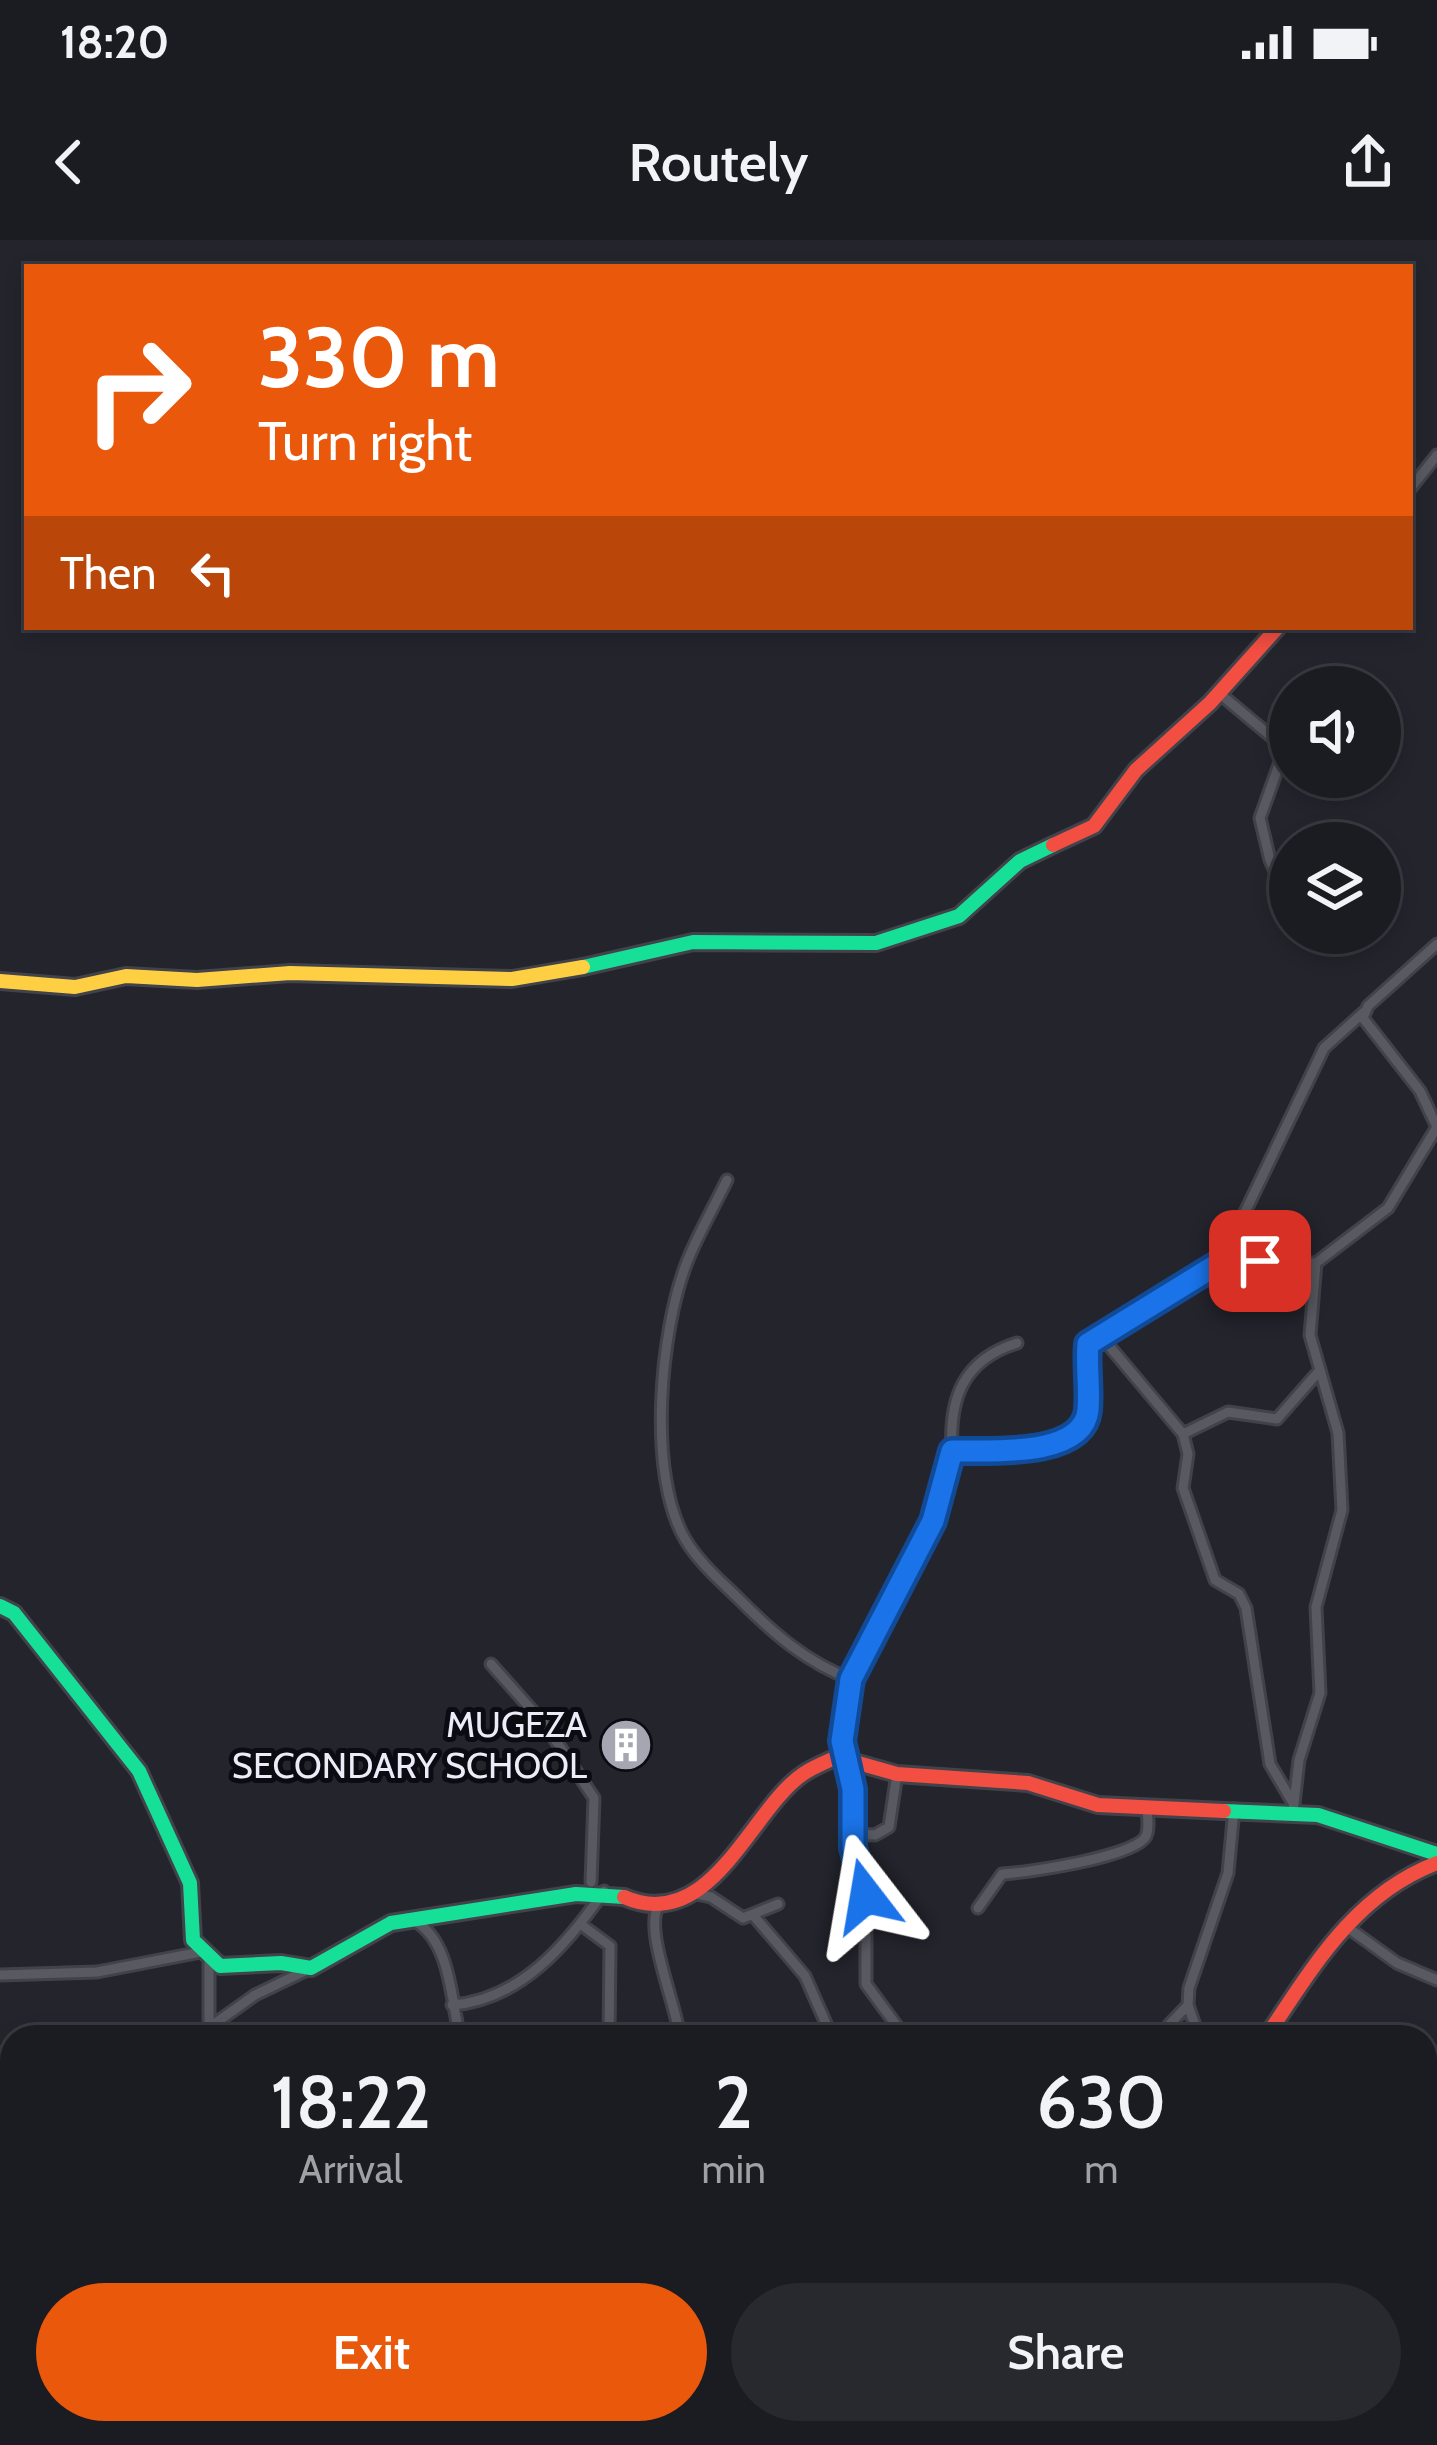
<!DOCTYPE html>
<html lang="en">
<head>
<meta charset="utf-8">
<style>
  body { margin:0; font-family:Cabin,sans-serif; background:#28282f; color:#f1f3f6; height:100vh; display:flex; flex-direction:column; font-size:45px; white-space:nowrap }
  * { box-sizing:border-box; margin:0 }
  p { font-size:39px; color:#a0a1a5 }
  .icon { flex:none; width:66px; height:66px; fill:none; stroke:currentColor; stroke-width:2; stroke-linecap:round; stroke-linejoin:round }
  .map { position:relative; flex:1; overflow:hidden }
  .details { position:absolute; left:0px; top:1785px; width:1437px; height:420px; display:flex; flex-direction:column; background:#1b1b22; border-radius:36px 36px 0 0; box-shadow:0 6px 18px #0003,0 0 0 3px #393940 }
  .details>* { flex:none }
  .hud { position:absolute; left:24px; top:24px; width:1389px; height:366px; border-radius:0px; box-shadow:0 6px 18px #0003,0 0 0 3px #393940; background:#ea580c; color:#fff; overflow:hidden }
  .fabs { position:absolute; left:1269px; top:426px; display:grid; gap:24px }
  .fabs a { display:grid; place-items:center; width:132px; height:132px; border-radius:50%; background:#1b1b22; box-shadow:0 6px 18px #0003,0 0 0 3px #393940; font-size:60px }
  .pin { position:absolute; display:grid; place-items:center; width:102px; height:102px; color:#fff; margin:-51px; border-radius:24px; box-shadow:0 6px 18px #0006 }
  .me { position:absolute; width:132px; margin:-66px; rotate:346deg; stroke-linejoin:round; filter:drop-shadow(0 0 9px #0008) }
  .turn { display:flex; align-items:center; gap:42px; height:252px; padding:0 36px; font-size:54px }
  .turn .icon { width:156px; height:156px; stroke-width:2.5 }
  .turn b { display:block; font-size:84px; line-height:102px }
  .then { display:flex; align-items:center; height:114px; padding:0 36px; background:#0003; gap:24px; font-size:45px }
  .eta { display:flex; justify-content:space-evenly; align-items:center; height:204px; text-align:center }
  .eta b { font-size:72px; font-weight:600; line-height:84px }
  .primary-button { display:flex; gap:24px; margin-top:auto; padding:24px 36px }
  .primary-button a { flex:1; height:138px; border-radius:72px; background:#ea580c; color:#fff; font-size:48px; font-weight:600; line-height:138px; text-align:center }
  .primary-button a+a { background:#28282f; color:#f1f3f6 }
  .status { display:flex; justify-content:space-between; align-items:center; height:84px; padding:0 60px; background:#1b1b22; direction:ltr }
  .status svg { height:33px; fill:currentColor }
  header { display:flex; justify-content:space-between; align-items:center; height:156px; padding:0 36px; background:#1b1b22; font-size:54px; font-weight:600 }
  .map>svg:first-child { display:block }
  .lines { fill:none; stroke-linecap:round; stroke-linejoin:round }
  .street-casing { stroke:#42424a; stroke-width:15 }
  .fast-casing { stroke:#42424a; stroke-width:20 }
  .slow-casing { stroke:#42424a; stroke-width:20 }
  .jam-casing { stroke:#42424a; stroke-width:20 }
  .street { stroke:#595a61; stroke-width:9 }
  .fast { stroke:#16e098; stroke-width:14 }
  .slow { stroke:#ffcf43; stroke-width:14 }
  .jam { stroke:#f24e42; stroke-width:14 }
  .route-casing { stroke:#114b97; stroke-width:30 }
  .route { stroke:#1a73e8; stroke-width:21 }
  .labels { text-anchor:middle; stroke-width:10; stroke-linejoin:round; paint-order:stroke }
  .poi-label { font-size:36px; fill:#ebecf8; stroke:#0b0b12; text-anchor:end }
</style>
</head>
<body>
<div class="status"><b>18:20</b><svg viewBox="0 0 49 12"><path d="M0 12V9h3v3zM5 12V6h3v6zM10 12V3h3v9zM15 12V0h3v12zM26 1h20v11H26zM47 4h2v5h-2z"/></svg></div>
<header><svg class="icon" aria-label="back" viewBox="0 0 24 24"><path d="M15 5l-7 7 7 7"/></svg>Routely<svg class="icon" aria-label="share" viewBox="0 0 24 24"><path d="M12 15V3M7 8l5-5 5 5M5 13v7h14v-7"/></svg></header>
<div class="map">
<svg width="1437" height="2205" viewBox="0 0 1437 2205">
  <rect width="100%" height="100%" fill="#24242d"/>
  <g class="lines">
    <!-- street casing -->
    <g class="street-casing">
      <path id="street" d="M 1410,249 L 1437,215
        M 1219,453 L 1285,508 L 1260,578 L 1270,620 L 1290,663
        M 1437,704 L 1368,766 L 1363,778 L 1420,851 L 1437,887
        M 727,940 C 714,967 698,994 687,1022 C 660,1091 647,1234 685,1299 C 699,1323 721,1341 740,1360 C 773,1393 807,1423 851,1439
        M 1221,1022 L 1324,808 L 1364,772
        M 1100,1095 L 1183,1194 L 1188,1214 L 1183,1248 L 1215,1340 L 1239,1354 L 1246,1368 L 1270,1524 L 1293,1563
        M 1183,1194 L 1228,1172 L 1277,1179 L 1320,1130
        M 952,1211 C 949,1158 963,1120 1017,1103
        M 491,1424 L 546,1486 L 594,1558 L 591,1642
        M 1293,1572 L 1299,1520 L 1320,1453 L 1316,1367 L 1342,1270 L 1338,1193 L 1310,1095 L 1316,1023
        M 852,1594 L 875,1595 L 889,1587 L 897,1534
        M 692,1653 L 711,1657 L 743,1678 L 778,1664
        M 659,1665 C 643,1688 676,1764 680,1797
        M 978,1668 L 1002,1634 C 1025,1633 1136,1617 1146,1596 C 1150,1588 1147,1576 1147,1567
        M 753,1675 L 805,1736 L 832,1797
        M 415,1681 C 451,1702 451,1761 460,1797
        M 583,1686 L 610,1706 L 609,1797
        M 1347,1687 L 1397,1723 L 1437,1740
        M 209,1717 L 209,1783
        M 0,1735 L 97,1732 L 201,1712
        M 452,1765 C 520,1760 567,1705 604,1651
        M 196,1797 L 255,1755 L 309,1729
        M 905,1797 L 866,1744 L 866,1656 L 852,1608 L 853,1548 L 842,1492 L 851,1439 L 933,1281 L 952,1211 C 989,1210 1066,1222 1085,1179 C 1093,1161 1086,1125 1087,1104 L 1221,1022 L 1316,1023 L 1388,968 L 1437,887
        M 1167,1797 L 1168,1786 L 1188,1765
        M 1199,1797 L 1188,1765 L 1189,1748 L 1228,1633 L 1234,1569
        M 0,1823 L 12,1821
        M 1425,1905 L 1437,1907
        M 0,1957 L 12,1948
        M 0,2040 L 12,2059
        M 0,2141 L 12,2137
        M 62,2193 L 65,2205
        M 417,2193 L 435,2205"/>
    </g>
    <!-- fast casing -->
    <g class="fast-casing">
      <path id="fast" d="M 583,727 L 693,702 L 876,703 L 959,676 L 1020,621 L 1053,605
        M 0,1366 L 14,1373 L 139,1531 L 190,1643 L 193,1700 L 220,1726 L 281,1723 L 311,1728 L 391,1683 L 576,1654 L 624,1657
        M 1224,1571 L 1318,1575 L 1437,1614
        M 719,2205 L 730,2193"/>
    </g>
    <!-- slow casing -->
    <g class="slow-casing">
      <path id="slow" d="M 0,741 L 75,747 L 126,736 L 197,740 L 290,733 L 512,739 L 583,727"/>
    </g>
    <!-- jam casing -->
    <g class="jam-casing">
      <path id="jam" d="M 1053,605 L 1094,586 L 1136,530 L 1210,463 L 1278,387
        M 624,1657 C 711,1695 751,1569 803,1534 C 813,1527 826,1522 837,1517 L 897,1534 L 1028,1543 L 1098,1565 L 1224,1571
        M 1266,1797 C 1313,1727 1355,1654 1437,1623"/>
    </g>
    <!-- street -->
    <use href="#street" class="street"/>
    <!-- fast -->
    <use href="#fast" class="fast"/>
    <!-- slow -->
    <use href="#slow" class="slow"/>
    <!-- jam -->
    <use href="#jam" class="jam"/>
  </g>
  <g class="lines">
    <!-- route casing -->
    <g class="route-casing">
      <path id="route" d="M 866,1656 L 853,1608 L 853,1549 L 842,1501 L 851,1439 L 933,1281 L 952,1211 C 985,1210 1083,1219 1088,1170 C 1090,1148 1086,1126 1088,1104 L 1221,1022 L 1260,1021"/>
    </g>
    <!-- route -->
    <use href="#route" class="route"/>
  </g>
  <!-- icons -->
  <defs>
    <g id="building-disc" transform="scale(2.7)"><circle r="9.5" fill="#a5a6b1" stroke="#0b0b12"/><path d="M-4-6H4V6H1V3H-1V6H-4ZM-2.5-4.3h1.7v1.8h-1.7ZM.8-4.3h1.7v1.8H.8ZM-2.5-1h1.7V.8h-1.7ZM.8-1h1.7V.8H.8Z" fill="#fff"/></g>
  </defs>
  <g fill-rule="evenodd">
    <use href="#building-disc" x="626" y="1505"/>
  </g>
  <g class="labels">
    <!-- poi labels -->
    <g class="poi-label">
      <text x="587" y="1497">MUGEZA<tspan x="587" dy="41">SECONDARY SCHOOL</tspan></text>
    </g>
  </g>
</svg>
<div class="fabs">
<a><svg class="icon" aria-label="sound" viewBox="0 0 24 24"><path d="M4 9h4l5-4v14l-5-4H4zM17 9q2 3 0 6"/></svg></a>
<a><svg class="icon" aria-label="layers" viewBox="0 0 24 24"><path d="M12 4l9 5-9 5-9-5zM3 14l9 5 9-5"/></svg></a>
</div>
<div class="pin" style="left:1260px;top:1021px;background:#d93025"><svg class="icon" aria-label="arrive" viewBox="0 0 24 24"><path d="M6 21V4h12l-3 4 3 4H6"/></svg></div>
<svg class="me" style="left:866px;top:1656px" viewBox="-20 -20 40 40"><path d="M0-17L14 15 0 8-14 15z" fill="#1a73e8" stroke="#fff" stroke-width="4"/></svg>
<div class="hud">
<div class="turn"><svg class="icon" aria-label="right" viewBox="0 0 24 24"><path d="M7 20v-9h11M14 6l5 5-5 5"/></svg><div><b>330 m</b>Turn right</div></div>
<div class="then">Then<svg class="icon" aria-label="left" viewBox="0 0 24 24"><path d="M17 20v-9H6M10 6l-5 5 5 5"/></svg></div>
</div>
<section class="details">
<div class="eta">
<div><b>18:22</b><p>Arrival</p></div>
<div><b>2</b><p>min</p></div>
<div><b>630</b><p>m</p></div>
</div>
<div class="primary-button"><a>Exit</a><a>Share</a></div>
</section>
</div>
</body>
</html>
